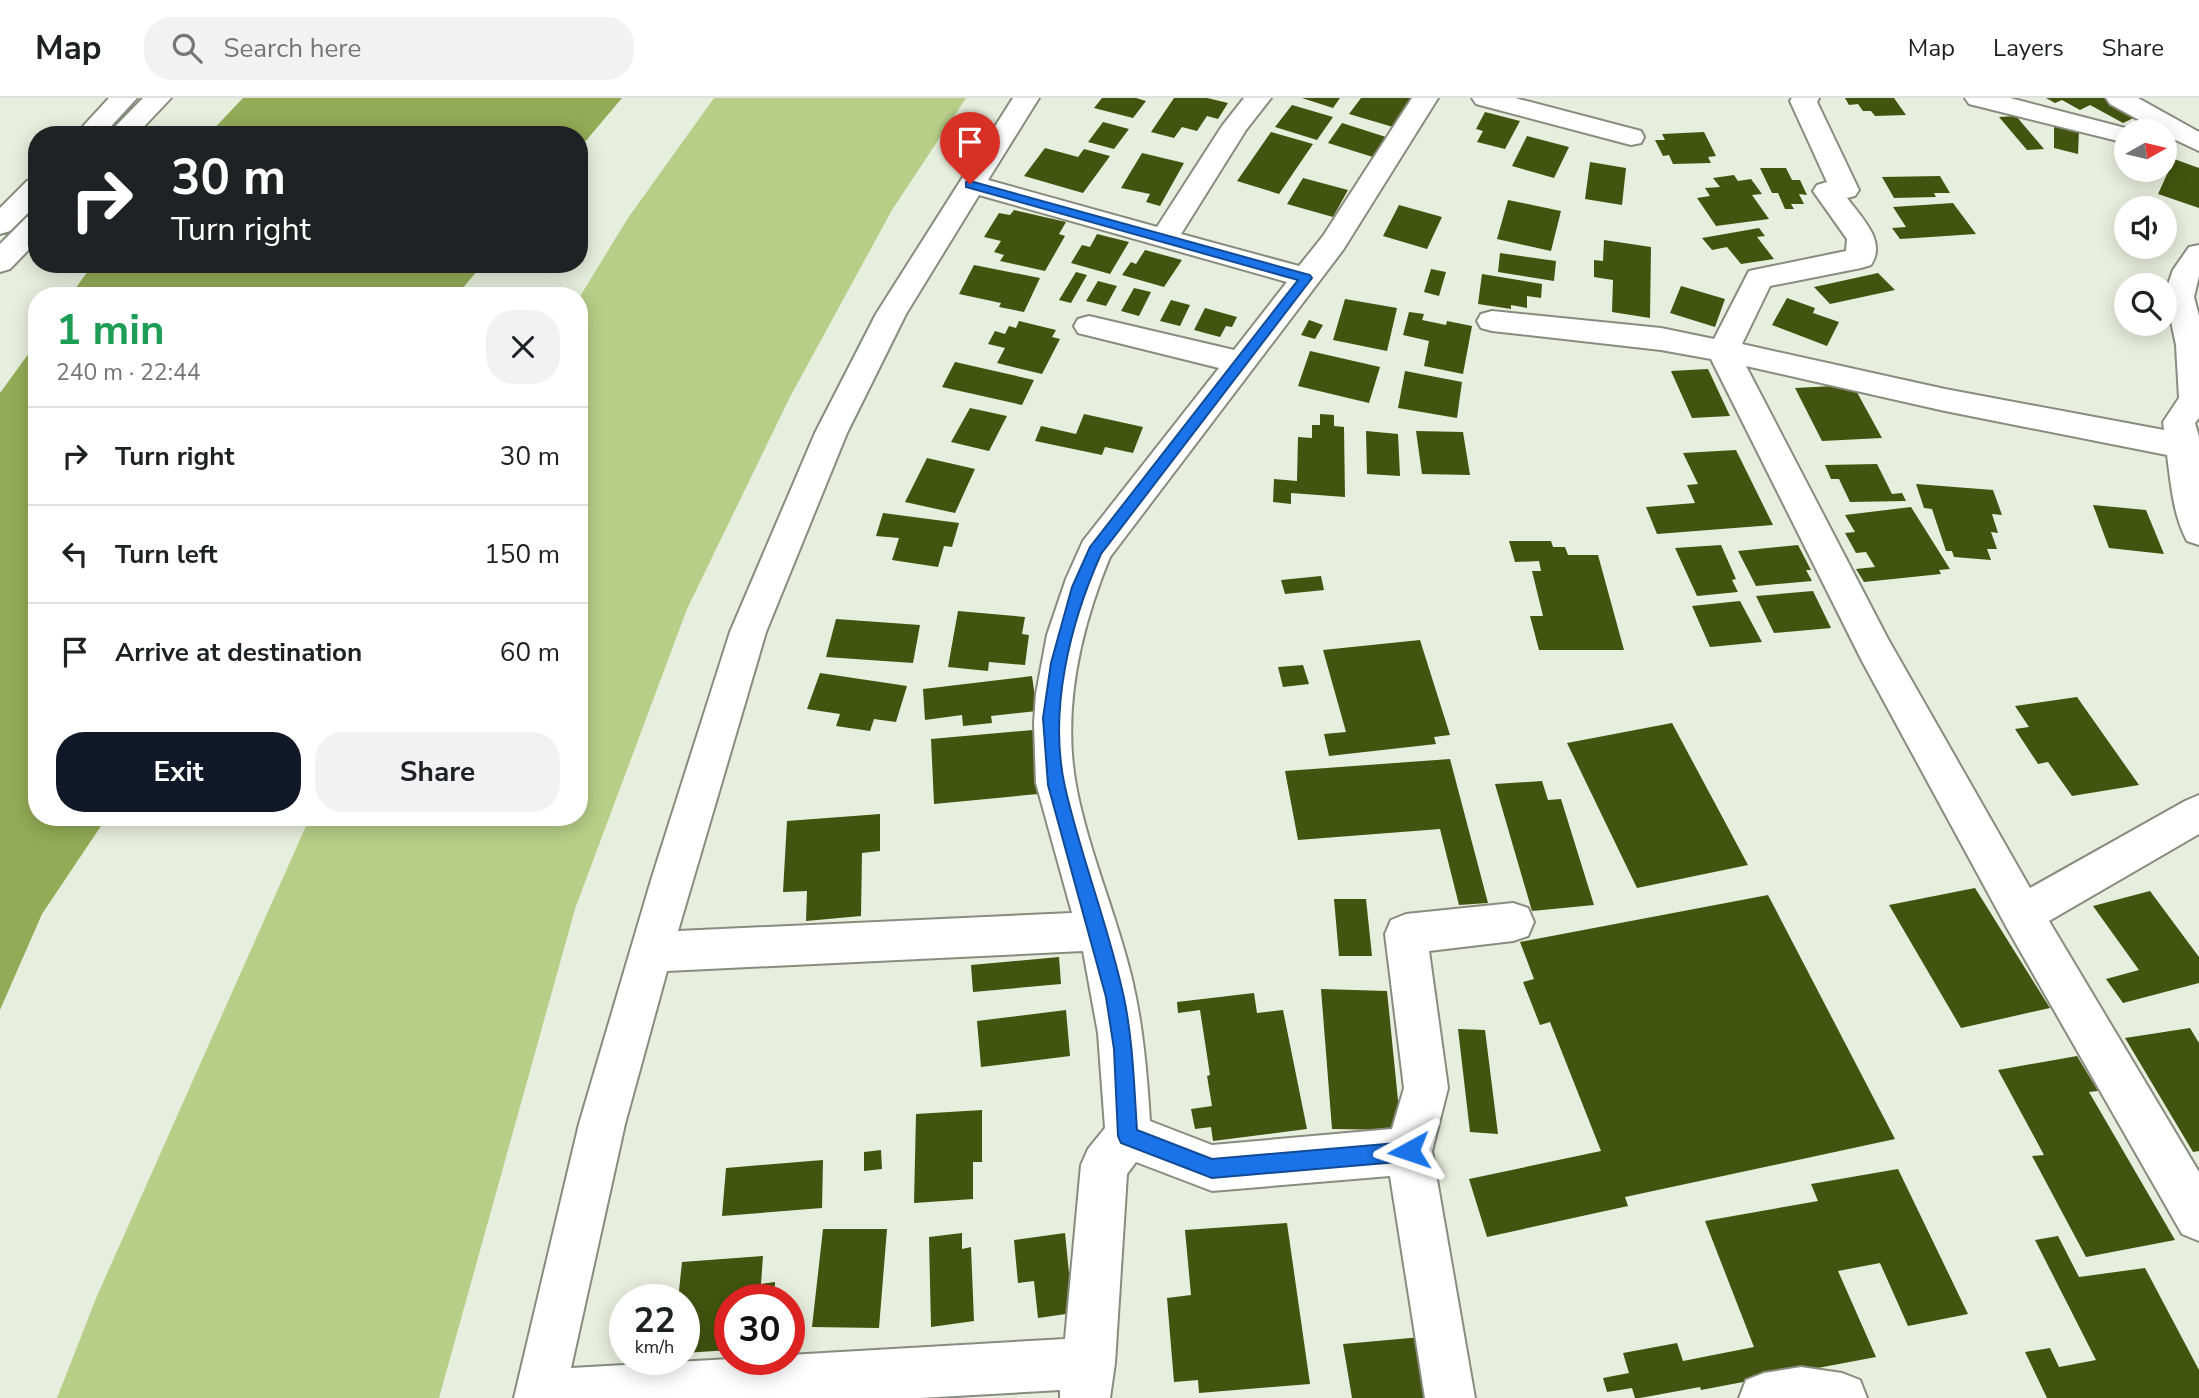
<!DOCTYPE html>
<html lang="en">
<head>
<meta charset="utf-8">
<style>
  body { margin:0; font-family:"Nunito Sans",sans-serif; background:#f2f2f2; color:#202124; height:100vh; display:flex; flex-direction:column; font-size:26px; white-space:nowrap }
  * { box-sizing:border-box; margin:0 }
  p { font-size:23px; color:#757577 }
  .icon { flex:none; width:38px; height:38px; fill:none; stroke:currentColor; stroke-width:2; stroke-linecap:round; stroke-linejoin:round }
  .map { position:relative; flex:1; overflow:hidden }
  .drawer { position:absolute; left:28px; top:189px; width:560px; height:539px; display:flex; flex-direction:column; background:#fff; border-radius:28px; box-shadow:0 4px 18px #0003 }
  .drawer>* { flex:none }
  .hud { position:absolute; left:28px; top:28px; width:560px; height:147px; border-radius:28px; box-shadow:0 4px 18px #0003; background:#202124; color:#fff; overflow:hidden }
  .needle { width:46px; rotate:82deg }
  .buttons { position:absolute; left:2114px; top:21px; display:grid; gap:14px }
  .buttons a { display:grid; place-items:center; width:63px; height:63px; border-radius:50%; background:#fff; box-shadow:0 4px 18px #0003; font-size:35px }
  .speed { position:absolute; left:609px; top:1186px; display:flex; gap:14px; font-size:35px; font-weight:700; text-align:center }
  .speed>* { display:grid; place-content:center; width:91px; height:91px; border-radius:50%; background:#fff; box-shadow:0 4px 18px #0003; line-height:1 }
  .speed small { font-size:18px; font-weight:400 }
  .speed .limit { border:10px solid #d22; background:#fff; color:#111 }
  .pin { position:absolute; display:grid; place-items:center; width:60px; height:60px; color:#fff; margin:-72px -30px; border-radius:50% 50% 50% 0; rotate:-45deg; box-shadow:0 0 7px #0007 }
  .pin .icon { rotate:45deg }
  .me { position:absolute; width:77px; margin:-38px; rotate:265deg; stroke-linejoin:round; filter:drop-shadow(0 0 5px #0008) }
  .turn { display:flex; align-items:center; gap:24px; height:147px; padding:0 28px; font-size:32px }
  .turn .icon { width:91px; height:91px; stroke-width:2.5 }
  .turn b { display:block; font-size:49px; line-height:60px }
  .round { display:grid; place-items:center; flex:none; width:74px; height:74px; border-radius:28px; background:#f2f2f2 }
  .summary { display:flex; align-items:center; justify-content:space-between; height:119px; padding:0 28px }
  h1 { font-size:42px; font-weight:700; line-height:52px; color:#1e9e55 }
  .button { display:flex; gap:14px; margin-top:auto; padding:14px 28px }
  .button a { flex:1; height:80px; border-radius:28px; background:#111827; color:#fff; font-size:28px; font-weight:700; line-height:80px; text-align:center }
  .button a+a { background:#f2f2f2; color:#202124 }
  ul { padding:0; list-style:none }
  li { display:flex; align-items:center; gap:21px; height:98px; padding:0 28px; border-top:2px solid #e0e0e0 }
  li div { flex:1 }
  li b { display:block; font-size:26px }
  li em { font-style:normal }
  header { display:flex; align-items:center; gap:42px; box-sizing:border-box; height:98px; padding:0 35px; background:#fff; border-bottom:2px solid #e0e0e0 }
  header strong { font-size:33px }
  nav { display:flex; gap:38px; margin-inline-start:auto; font-size:24px }
  .search { width:490px; height:63px; background:#f2f2f2; display:flex; align-items:center; gap:18px; box-sizing:border-box; padding:0 24px; border-radius:28px; color:#757577; font-size:26px }
  .map>svg:first-child { display:block }
  .green { fill:#b7ce88 }
  .water { fill:#92ab56 }
  .building { fill:#42540f }
  .lines { fill:none; stroke-linecap:round; stroke-linejoin:round }
  .minor-casing { stroke:#878c7e; stroke-width:4 }
  .minor { fill:#fff; fill-rule:evenodd }
  .route { fill:#1a73e8; stroke:#114b97; stroke-width:2 }
</style>
</head>
<body>
<header>
<strong>Map</strong>
<div class="search"><svg class="icon" aria-label="search" viewBox="0 0 24 24"><circle cx="10" cy="10" r="6"/><path d="M15 15l6 6"/></svg>Search here</div>
<nav><a>Map</a><a>Layers</a><a>Share</a></nav>
</header>
<div class="map">
<svg width="2199" height="1300" viewBox="0 0 2199 1300">
  <rect width="100%" height="100%" fill="#e8eedd"/>
  <!-- green -->
  <path class="green" d="M 714,0 L 966,0 L 892,112 L 790,299 L 687,511 L 575,811 L 439,1300 L 57,1300 L 97,1198 L 310,719 L 579,719 L 579,200 L 628,120 Z"/>
  <!-- water -->
  <path class="water" d="M 243,0 L 622,0 L 579,51 L 579,37 L 208,37 Z
    M 93,166 L 483,166 L 456,198 L 70,198 Z
    M 37,244 L 37,719 L 107,719 L 42,816 L 0,912 L 0,295 Z"/>
  <!-- building -->
  <path class="building" d="M 1102,0 L 1136,0 L 1146,3 L 1133,20 L 1094,10 Z
    M 1174,0 L 1207,0 L 1228,5 L 1218,21 L 1207,18 L 1197,33 L 1182,29 L 1174,40 L 1151,34 Z
    M 1302,0 L 1340,0 L 1333,10 Z
    M 1361,0 L 1412,0 L 1393,29 L 1349,16 Z
    M 1845,0 L 1894,0 L 1906,17 L 1875,18 L 1871,13 L 1863,13 L 1858,6 L 1849,7 Z
    M 2046,0 L 2110,0 L 2140,17 L 2123,25 L 2090,7 L 2080,12 L 2062,2 L 2055,5 Z
    M 1292,7 L 1333,19 L 1317,42 L 1275,29 Z
    M 1485,14 L 1520,23 L 1505,51 L 1477,44 L 1483,33 L 1476,31 Z
    M 2016,18 L 2044,51 L 2027,52 L 1999,19 Z
    M 1103,24 L 1129,31 L 1114,51 L 1088,44 Z
    M 1342,25 L 1386,39 L 1373,59 L 1328,45 Z
    M 2054,27 L 2079,33 L 2078,56 L 2054,50 Z
    M 1271,34 L 1313,46 L 1279,96 L 1237,83 Z
    M 1704,34 L 1716,58 L 1708,59 L 1711,65 L 1673,66 L 1669,57 L 1663,58 L 1655,42 L 1665,42 L 1662,36 Z
    M 1527,38 L 1569,49 L 1554,80 L 1512,68 Z
    M 1045,50 L 1078,59 L 1084,51 L 1110,58 L 1083,95 L 1024,78 Z
    M 1142,55 L 1184,65 L 1160,108 L 1146,104 L 1150,96 L 1121,90 Z
    M 2174,61 L 2199,70 L 2199,110 L 2158,96 Z
    M 1590,64 L 1626,70 L 1622,107 L 1585,101 Z
    M 1760,70 L 1786,70 L 1792,82 L 1800,82 L 1807,97 L 1799,96 L 1804,106 L 1791,106 L 1794,111 L 1785,111 L 1778,95 L 1772,95 Z
    M 1734,77 L 1738,83 L 1751,81 L 1762,96 L 1752,97 L 1769,121 L 1716,128 L 1697,100 L 1710,98 L 1705,90 L 1720,89 L 1713,80 Z
    M 1940,78 L 1950,95 L 1934,95 L 1936,99 L 1894,100 L 1882,79 Z
    M 1303,80 L 1348,92 L 1333,119 L 1287,106 Z
    M 1508,102 L 1561,113 L 1551,153 L 1497,141 Z
    M 1953,105 L 1976,136 L 1900,141 L 1892,130 L 1906,129 L 1893,109 Z
    M 1399,107 L 1442,119 L 1427,151 L 1383,138 Z
    M 1014,112 L 1066,124 L 1059,136 L 1065,138 L 1045,173 L 1000,163 L 1004,157 L 994,154 L 1001,143 L 984,139 L 999,115 L 1010,117 Z
    M 1759,130 L 1765,138 L 1757,139 L 1774,161 L 1741,166 L 1727,149 L 1712,152 L 1702,140 Z
    M 1097,136 L 1129,144 L 1110,176 L 1071,165 L 1082,147 L 1090,149 Z
    M 1604,142 L 1651,149 L 1650,220 L 1612,214 L 1613,182 L 1594,179 L 1594,162 L 1603,163 Z
    M 1145,152 L 1182,162 L 1164,189 L 1122,177 L 1131,164 L 1136,166 Z
    M 1500,155 L 1556,163 L 1554,183 L 1498,174 Z
    M 974,167 L 1040,180 L 1024,214 L 999,209 L 1001,205 L 959,196 Z
    M 1431,171 L 1446,174 L 1439,198 L 1424,194 Z
    M 1076,174 L 1087,177 L 1071,205 L 1059,202 Z
    M 1878,175 L 1895,192 L 1830,206 L 1814,189 Z
    M 1482,176 L 1542,186 L 1541,200 L 1527,198 L 1527,210 L 1511,207 L 1511,211 L 1478,206 Z
    M 1098,183 L 1117,188 L 1106,208 L 1086,203 Z
    M 1681,188 L 1725,201 L 1715,229 L 1670,215 Z
    M 1134,190 L 1151,194 L 1139,218 L 1121,213 Z
    M 1787,200 L 1815,210 L 1813,215 L 1839,224 L 1827,248 L 1772,227 Z
    M 1345,201 L 1397,210 L 1387,253 L 1333,242 Z
    M 1171,202 L 1190,207 L 1180,228 L 1160,223 Z
    M 1205,210 L 1237,219 L 1232,229 L 1226,228 L 1220,239 L 1194,232 Z
    M 1409,214 L 1424,216 L 1422,222 L 1446,227 L 1447,223 L 1472,228 L 1463,276 L 1424,268 L 1429,243 L 1403,237 Z
    M 1309,222 L 1323,227 L 1315,241 L 1301,237 Z
    M 1019,223 L 1056,232 L 1052,239 L 1060,241 L 1042,276 L 997,265 L 1005,250 L 988,246 L 995,233 L 1005,236 L 1009,228 L 1016,230 Z
    M 1310,253 L 1380,269 L 1369,305 L 1298,288 Z
    M 955,264 L 1034,282 L 1022,307 L 942,289 Z
    M 1708,271 L 1730,318 L 1692,320 L 1671,273 Z
    M 1405,273 L 1462,284 L 1457,320 L 1398,310 Z
    M 1853,287 L 1882,340 L 1822,343 L 1795,290 Z
    M 970,310 L 1007,318 L 989,353 L 951,344 Z
    M 1084,316 L 1143,329 L 1133,355 L 1105,349 L 1102,357 L 1035,343 L 1041,328 L 1076,336 Z
    M 1320,316 L 1334,317 L 1334,328 L 1344,329 L 1345,399 L 1291,395 L 1291,406 L 1273,404 L 1274,381 L 1297,383 L 1298,339 L 1312,340 L 1312,327 L 1320,327 Z
    M 1366,333 L 1398,336 L 1400,378 L 1367,376 Z
    M 1416,333 L 1463,334 L 1470,377 L 1422,376 Z
    M 1736,352 L 1773,427 L 1657,436 L 1646,409 L 1695,405 L 1687,387 L 1698,386 L 1683,355 Z
    M 927,360 L 975,371 L 955,415 L 905,404 Z
    M 1877,366 L 1892,396 L 1902,395 L 1906,403 L 1850,404 L 1839,381 L 1831,381 L 1825,367 Z
    M 1916,386 L 1993,392 L 2002,417 L 1992,416 L 1998,435 L 1991,434 L 1997,451 L 1987,451 L 1991,462 L 1954,459 L 1952,453 L 1946,453 L 1932,411 L 1924,410 Z
    M 2093,407 L 2146,412 L 2164,456 L 2109,450 Z
    M 1911,409 L 1950,471 L 1939,472 L 1941,476 L 1864,484 L 1856,471 L 1875,469 L 1866,454 L 1856,455 L 1845,435 L 1855,434 L 1845,417 Z
    M 883,415 L 959,425 L 952,449 L 944,448 L 938,469 L 892,462 L 899,440 L 876,438 Z
    M 1509,443 L 1551,443 L 1553,449 L 1565,449 L 1568,457 L 1598,457 L 1624,552 L 1539,552 L 1530,518 L 1543,518 L 1532,473 L 1541,473 L 1539,463 L 1515,464 Z
    M 1721,447 L 1736,481 L 1732,482 L 1738,494 L 1697,498 L 1675,450 Z
    M 1798,447 L 1811,472 L 1806,472 L 1812,483 L 1756,488 L 1738,453 Z
    M 1321,478 L 1324,492 L 1285,496 L 1281,482 Z
    M 1813,493 L 1831,530 L 1774,535 L 1756,498 Z
    M 1740,503 L 1762,544 L 1710,549 L 1692,508 Z
    M 958,513 L 1025,519 L 1022,536 L 1029,537 L 1025,567 L 989,564 L 988,573 L 948,569 Z
    M 836,521 L 920,527 L 913,565 L 826,559 Z
    M 1420,542 L 1450,637 L 1434,639 L 1436,646 L 1329,658 L 1324,636 L 1346,634 L 1323,552 Z
    M 1303,567 L 1309,586 L 1283,589 L 1278,569 Z
    M 820,575 L 907,588 L 896,624 L 874,621 L 870,633 L 836,628 L 840,616 L 807,611 Z
    M 1032,578 L 1037,613 L 991,618 L 992,625 L 963,628 L 962,617 L 925,622 L 923,591 Z
    M 2077,599 L 2139,687 L 2072,698 L 2048,664 L 2038,666 L 2015,631 L 2029,629 L 2015,608 Z
    M 1672,625 L 1748,767 L 1637,790 L 1567,645 Z
    M 1033,632 L 1038,696 L 934,706 L 931,641 Z
    M 1450,661 L 1488,805 L 1459,807 L 1440,731 L 1298,742 L 1285,673 Z
    M 1542,683 L 1548,702 L 1561,701 L 1594,807 L 1532,813 L 1495,686 Z
    M 880,716 L 880,753 L 862,755 L 861,818 L 806,823 L 807,793 L 783,794 L 787,723 Z
    M 1975,790 L 2050,910 L 1961,930 L 1889,807 Z
    M 2150,793 L 2199,859 L 2199,885 L 2123,905 L 2106,881 L 2139,872 L 2093,808 Z
    M 1768,797 L 1895,1041 L 1625,1099 L 1628,1108 L 1487,1139 L 1469,1081 L 1601,1053 L 1550,924 L 1540,927 L 1523,884 L 1534,881 L 1520,844 Z
    M 1334,801 L 1366,801 L 1372,858 L 1339,858 Z
    M 1059,859 L 1061,886 L 973,894 L 971,867 Z
    M 1321,891 L 1387,893 L 1401,1032 L 1332,1031 Z
    M 1254,895 L 1257,915 L 1283,912 L 1307,1031 L 1213,1043 L 1211,1029 L 1195,1031 L 1191,1011 L 1212,1008 L 1207,978 L 1210,977 L 1200,912 L 1178,915 L 1177,904 Z
    M 1066,912 L 1070,958 L 981,969 L 977,923 Z
    M 2190,930 L 2199,945 L 2199,1053 L 2193,1054 L 2125,940 Z
    M 1458,931 L 1485,932 L 1498,1036 L 1470,1034 Z
    M 2077,958 L 2098,993 L 2089,994 L 2175,1142 L 2086,1159 L 2032,1058 L 2044,1057 L 1998,972 Z
    M 982,1012 L 982,1064 L 973,1064 L 973,1101 L 914,1105 L 916,1016 Z
    M 881,1052 L 882,1071 L 864,1073 L 864,1054 Z
    M 823,1062 L 822,1110 L 722,1118 L 726,1070 Z
    M 1898,1071 L 1968,1216 L 1908,1228 L 1880,1165 L 1838,1173 L 1876,1259 L 1701,1292 L 1700,1289 L 1640,1300 L 1635,1300 L 1632,1290 L 1607,1294 L 1603,1280 L 1629,1275 L 1623,1255 L 1677,1245 L 1683,1263 L 1754,1249 L 1705,1123 L 1818,1103 L 1811,1086 Z
    M 1287,1125 L 1310,1286 L 1199,1295 L 1198,1282 L 1174,1284 L 1167,1200 L 1191,1197 L 1185,1132 Z
    M 823,1131 L 887,1131 L 879,1230 L 812,1229 Z
    M 962,1135 L 962,1151 L 971,1149 L 974,1223 L 931,1229 L 929,1139 Z
    M 1065,1135 L 1073,1215 L 1038,1220 L 1034,1183 L 1018,1185 L 1014,1142 Z
    M 2058,1138 L 2079,1179 L 2145,1170 L 2199,1272 L 2199,1300 L 2047,1300 L 2025,1254 L 2050,1250 L 2059,1269 L 2096,1262 L 2035,1142 Z
    M 763,1158 L 761,1186 L 775,1184 L 774,1202 L 730,1202 L 730,1252 L 684,1255 L 684,1202 L 678,1202 L 682,1164 Z
    M 1422,1239 L 1434,1300 L 1352,1300 L 1343,1246 Z"/>
  <g class="lines">
    <!-- minor casing -->
    <g class="minor-casing">
      <path id="minor" d="M 109,0 L 137,0 L 103,37 L 75,37 Z
        M 143,0 L 171,0 L 136,37 L 107,37 Z
        M 1013,0 L 1039,0 L 988,82 L 1157,129 L 1222,28 L 1244,0 L 1271,0 L 1246,32 L 1181,136 L 1299,168 L 1323,138 L 1412,0 L 1438,0 L 1343,152 L 1110,459 C 1080,532 1061,614 1077,693 C 1090,757 1117,818 1132,881 C 1143,928 1147,975 1150,1023 L 1212,1047 L 1392,1031 L 1404,990 L 1385,836 L 1391,822 L 1406,816 L 1513,805 L 1528,810 L 1534,824 L 1528,838 L 1513,843 L 1429,853 L 1448,990 L 1432,1053 L 1475,1300 L 1425,1300 L 1390,1078 L 1212,1093 L 1136,1064 L 1127,1076 L 1115,1265 L 1110,1300 L 1060,1300 L 1060,1292 L 920,1300 L 514,1300 L 579,1026 L 652,779 L 730,534 L 815,335 L 876,216 ZM 979,97 L 1287,184 L 1234,252 L 1089,218 L 1078,221 L 1074,228 L 1078,235 L 1219,270 L 1083,443 L 1066,481 L 1047,537 L 1036,596 L 1034,625 L 1036,685 L 1072,815 L 678,833 L 766,534 L 847,335 L 906,216 ZM 1083,853 L 1098,935 L 1105,1030 L 1088,1051 L 1081,1067 L 1065,1241 L 789,1257 L 789,1262 L 730,1261 L 571,1270 L 625,1026 L 667,873 Z
        M 1472,0 L 1515,0 L 1641,33 L 1644,39 L 1641,45 L 1631,47 L 1476,6 Z
        M 1792,0 L 1819,0 L 1817,4 L 1859,92 L 1855,98 L 1847,100 C 1861,119 1887,143 1871,167 L 1861,170 L 1770,188 L 1742,246 L 1945,291 L 2164,332 L 2163,324 L 2179,300 L 2176,247 L 2165,195 L 2173,172 L 2189,149 L 2199,147 L 2199,178 L 2194,199 L 2199,218 L 2199,320 L 2195,325 L 2199,339 L 2199,447 L 2187,443 C 2173,417 2171,386 2167,357 L 1945,313 L 1746,268 L 1888,541 L 2030,790 L 2185,703 L 2199,697 L 2199,736 L 2049,823 L 2199,1074 L 2199,1143 L 2182,1136 L 2007,830 L 1862,563 L 1711,261 L 1661,252 L 1492,233 L 1481,230 L 1477,223 L 1481,216 L 1492,213 L 1661,230 L 1714,241 L 1749,173 L 1846,153 L 1847,141 L 1813,93 L 1817,87 L 1827,84 L 1790,3 Z
        M 1965,0 L 2010,0 L 2137,33 L 2126,33 L 2126,45 L 1969,6 Z
        M 2106,0 L 2138,0 L 2199,34 L 2199,53 L 2165,37 L 2165,33 L 2159,33 L 2110,6 Z
        M 37,80 L 37,106 L 10,133 L 0,136 L 0,110 L 27,83 Z
        M 37,116 L 37,143 L 10,171 L 0,174 L 0,146 L 27,119 Z
        M 1801,1269 L 1842,1275 L 1860,1282 L 1867,1300 L 1739,1300 L 1746,1282 L 1764,1275 Z"/>
    </g>
    <!-- minor -->
    <use href="#minor" class="minor"/>
  </g>
  <!-- route -->
  <path class="route" d="M 970,83 L 1310,177 L 1312,180 L 1101,456 C 1070,525 1048,613 1065,689 C 1081,760 1109,829 1124,900 C 1133,943 1134,988 1137,1032 L 1212,1061 L 1409,1044 L 1416,1046 L 1419,1053 L 1416,1060 L 1409,1063 L 1212,1080 L 1121,1045 L 1118,1038 L 1114,951 L 1106,899 L 1048,687 L 1043,620 L 1051,565 L 1072,489 L 1090,449 L 1298,182 L 966,89 L 966,84 Z"/>
</svg>
<div class="buttons">
<a><svg class="needle" viewBox="-14 -14 28 28"><path d="M0-13l5 13h-10z" fill="#e53935"/><path d="M0 13l5-13h-10z" fill="#757577"/></svg></a>
<a><svg class="icon" aria-label="sound" viewBox="0 0 24 24"><path d="M4 9h4l5-4v14l-5-4H4zM17 9q2 3 0 6"/></svg></a>
<a><svg class="icon" aria-label="search" viewBox="0 0 24 24"><circle cx="10" cy="10" r="6"/><path d="M15 15l6 6"/></svg></a>
</div>
<div class="speed"><div>22<small>km/h</small></div><div class="limit">30</div></div>
<div class="pin" style="left:970px;top:86px;background:#d93025"><svg class="icon" aria-label="arrive" viewBox="0 0 24 24"><path d="M6 21V4h12l-3 4 3 4H6"/></svg></div>
<svg class="me" style="left:1409px;top:1053px" viewBox="-20 -20 40 40"><path d="M0-17L14 15 0 8-14 15z" fill="#1a73e8" stroke="#fff" stroke-width="4"/></svg>
<div class="hud">
<div class="turn"><svg class="icon" aria-label="right" viewBox="0 0 24 24"><path d="M7 20v-9h11M14 6l5 5-5 5"/></svg><div><b>30 m</b>Turn right</div></div>
</div>
<section class="drawer">
<div class="summary"><div><h1>1 min</h1><p>240 m · 22:44</p></div><a class="round"><svg class="icon" aria-label="close" viewBox="0 0 24 24"><path d="M6 6l12 12M18 6L6 18"/></svg></a></div>
<ul>
<li><svg class="icon" aria-label="right" viewBox="0 0 24 24"><path d="M7 20v-9h11M14 6l5 5-5 5"/></svg><div><b>Turn right</b></div><em>30 m</em></li>
<li><svg class="icon" aria-label="left" viewBox="0 0 24 24"><path d="M17 20v-9H6M10 6l-5 5 5 5"/></svg><div><b>Turn left</b></div><em>150 m</em></li>
<li><svg class="icon" aria-label="arrive" viewBox="0 0 24 24"><path d="M6 21V4h12l-3 4 3 4H6"/></svg><div><b>Arrive at destination</b></div><em>60 m</em></li>
</ul>
<div class="button"><a>Exit</a><a>Share</a></div>
</section>
</div>
</body>
</html>
